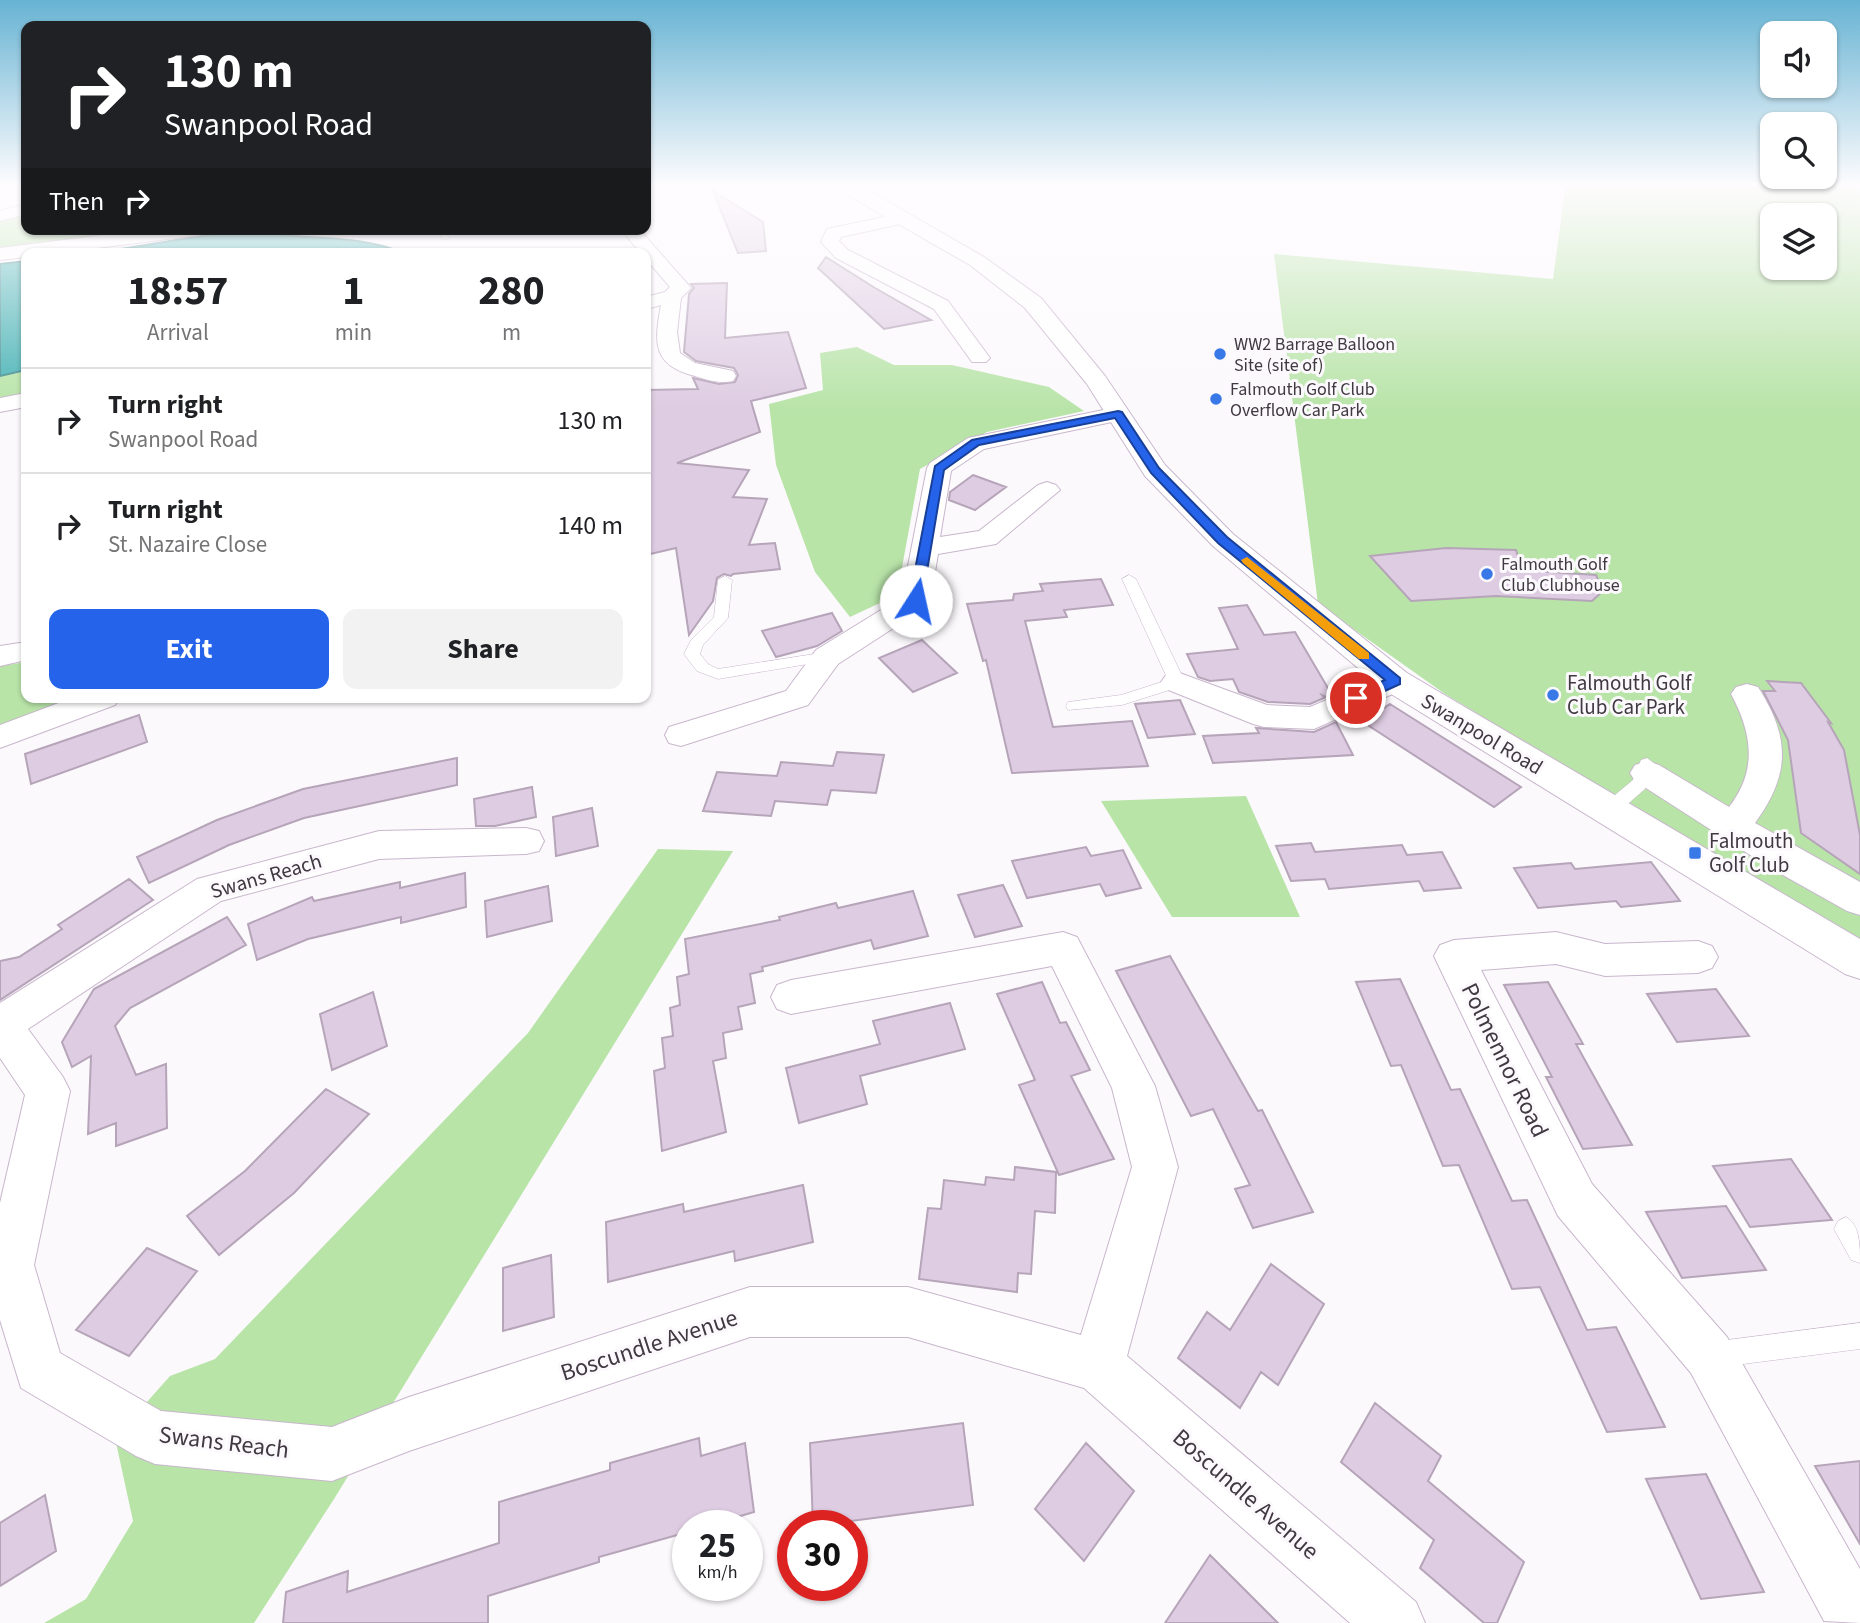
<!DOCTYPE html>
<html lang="en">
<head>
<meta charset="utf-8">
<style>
  body { margin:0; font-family:"Source Sans 3",sans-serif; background:#f2f2f2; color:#202124; height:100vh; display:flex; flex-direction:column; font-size:26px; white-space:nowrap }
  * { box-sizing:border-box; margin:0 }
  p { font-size:23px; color:#757577 }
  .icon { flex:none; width:38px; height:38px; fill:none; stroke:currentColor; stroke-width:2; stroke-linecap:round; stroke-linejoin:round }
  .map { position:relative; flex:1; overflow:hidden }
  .side { position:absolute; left:21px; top:248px; width:630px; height:455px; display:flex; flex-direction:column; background:#fff; border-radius:14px; box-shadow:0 2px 5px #0004 }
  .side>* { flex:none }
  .banner { position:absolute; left:21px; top:21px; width:630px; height:214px; border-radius:14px; box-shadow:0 2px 5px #0004; background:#202124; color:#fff; overflow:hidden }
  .tools { position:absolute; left:1760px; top:21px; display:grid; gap:14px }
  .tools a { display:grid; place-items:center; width:77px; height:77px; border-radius:14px; background:#fff; box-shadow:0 2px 5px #0004; font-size:35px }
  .speed { position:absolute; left:672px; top:1510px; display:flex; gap:14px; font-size:35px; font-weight:700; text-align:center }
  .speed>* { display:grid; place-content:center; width:91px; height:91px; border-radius:50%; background:#fff; box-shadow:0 2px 5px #0004; line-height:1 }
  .speed small { font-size:18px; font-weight:400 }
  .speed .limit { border:10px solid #d22; background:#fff; color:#111 }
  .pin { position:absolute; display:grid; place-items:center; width:60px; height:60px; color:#fff; margin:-30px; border:4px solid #fff; border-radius:50%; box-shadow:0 2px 7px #0007 }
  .me { position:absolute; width:77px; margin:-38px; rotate:10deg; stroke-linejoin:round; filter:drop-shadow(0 0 5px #0008) }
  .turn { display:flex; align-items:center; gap:24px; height:147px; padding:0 28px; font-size:32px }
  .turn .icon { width:91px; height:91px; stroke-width:2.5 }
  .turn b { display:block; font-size:49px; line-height:60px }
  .then { display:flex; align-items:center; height:66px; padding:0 28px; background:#0003; gap:14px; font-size:26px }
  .eta { display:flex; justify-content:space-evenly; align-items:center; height:119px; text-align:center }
  .eta b { font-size:42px; font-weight:700; line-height:49px }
  .button { display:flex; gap:14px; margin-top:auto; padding:14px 28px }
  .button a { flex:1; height:80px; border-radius:14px; background:#2563eb; color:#fff; font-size:28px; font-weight:700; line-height:80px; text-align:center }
  .button a+a { background:#f2f2f2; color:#202124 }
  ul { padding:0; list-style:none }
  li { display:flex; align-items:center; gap:21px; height:105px; padding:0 28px; border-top:2px solid #e0e0e0 }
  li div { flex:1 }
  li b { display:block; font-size:26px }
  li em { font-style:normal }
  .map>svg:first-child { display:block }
  .green { fill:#b8e4a8; fill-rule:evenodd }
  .water { fill:#45b1b3; stroke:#448d91; stroke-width:2 }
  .building { fill:#decce2; stroke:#b6a4b9; stroke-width:2 }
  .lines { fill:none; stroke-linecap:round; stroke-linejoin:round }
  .service-casing { stroke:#c8b6cc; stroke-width:1 }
  .minor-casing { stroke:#c8b6cc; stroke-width:2 }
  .tertiary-casing { stroke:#c8b6cc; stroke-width:2 }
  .service { fill:#fff; fill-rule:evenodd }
  .minor { fill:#fff; fill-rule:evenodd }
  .tertiary { fill:#fff; fill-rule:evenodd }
  .route { fill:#2563eb; stroke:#184099; stroke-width:2 }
  .slow { fill:#f59e0b }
  .poi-dot { fill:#3879e7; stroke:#fcf9fd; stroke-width:2.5 }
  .labels { text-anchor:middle; stroke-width:6; stroke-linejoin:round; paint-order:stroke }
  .far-poi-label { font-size:18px; fill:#403941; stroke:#fcf9fd; text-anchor:start }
  .poi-label { font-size:21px; fill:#403941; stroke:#fcf9fd; text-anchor:start }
  .street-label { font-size:21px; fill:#403941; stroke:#fcf9fd }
  .near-street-label { font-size:24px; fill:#403941; stroke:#fcf9fd }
</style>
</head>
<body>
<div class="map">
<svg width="1860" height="1623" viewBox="0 0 1860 1623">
  <rect width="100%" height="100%" fill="#fcf9fd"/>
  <!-- green -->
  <path class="green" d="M 1566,183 L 1860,183 L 1860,939 L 1766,888 L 1445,694 L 1318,604 L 1274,254 L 1553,279 ZM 1773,215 L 1825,215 L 1825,268 L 1773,268 Z
    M 26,211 L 26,229 L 200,229 L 0,254 L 0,213 Z
    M 857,347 L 894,365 L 952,365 L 1049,387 L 1084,411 L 987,432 L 920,469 L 897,595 L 850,617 L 815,572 L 776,465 L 769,404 L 823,390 L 820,353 Z
    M 26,370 L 26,400 L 0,405 L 0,376 Z
    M 26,662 L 26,698 L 80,698 L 0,725 L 0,666 Z
    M 1246,796 L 1300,917 L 1172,917 L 1101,801 Z
    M 658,849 L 733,851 L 334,1499 L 254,1623 L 44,1623 L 86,1599 L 133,1521 L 115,1438 L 170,1376 L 215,1359 L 528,1033 Z"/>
  <!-- water -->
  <path class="water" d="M 244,229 C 264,229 275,234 293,236 C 330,239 366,238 401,252 L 90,254 Z
    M 26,261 L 26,370 L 0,376 L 0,264 Z"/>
  <!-- building -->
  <path class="building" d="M 713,191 L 763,222 L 766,251 L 738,253 Z
    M 826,257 L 875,288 L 931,320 L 884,329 L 818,268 Z
    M 727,283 L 725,338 L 788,332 L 806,388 L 751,401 L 760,432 L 677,463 L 749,470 L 733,497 L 767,499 L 749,545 L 775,543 L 780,569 L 733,574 L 731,576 L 724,574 L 717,578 L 713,601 L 689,635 L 676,548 L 646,555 L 646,390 L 698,389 L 693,378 L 719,384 L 735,382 L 738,375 L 734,368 L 696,361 L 684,352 L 689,294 L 694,288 L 691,284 Z
    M 973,475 L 1006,487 L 975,510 L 949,500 L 950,492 Z
    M 1446,548 L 1516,550 L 1522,570 L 1596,575 L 1603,591 L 1592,601 L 1496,596 L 1411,601 L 1370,556 Z
    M 1101,579 L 1113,605 L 1064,610 L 1067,617 L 1025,621 L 1053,727 L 1132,721 L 1148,766 L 1012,773 L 986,660 L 983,661 L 967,604 L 1013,600 L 1014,594 L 1043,591 L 1040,584 Z
    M 1247,605 L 1264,635 L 1295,632 L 1332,695 L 1326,697 L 1322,695 L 1324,698 L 1310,704 L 1268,702 L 1239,692 L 1233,679 L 1210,681 L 1198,677 L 1187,654 L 1238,649 L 1219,608 Z
    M 832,613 L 842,631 L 817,646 L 776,657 L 762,631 Z
    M 922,640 L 957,673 L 913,692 L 879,658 Z
    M 1767,681 L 1801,683 L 1831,723 L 1828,722 L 1844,750 L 1860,835 L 1860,874 L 1801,833 L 1788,740 L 1763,691 L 1775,691 Z
    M 1180,700 L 1195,734 L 1148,738 L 1135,704 Z
    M 1390,704 L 1521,787 L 1494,807 L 1363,722 Z
    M 139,715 L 147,742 L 31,784 L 25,754 Z
    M 1336,722 L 1353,755 L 1213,763 L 1203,736 L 1259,733 L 1256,728 L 1314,732 Z
    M 837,752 L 884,755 L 876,793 L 831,790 L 827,805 L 775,801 L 771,816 L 703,811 L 717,772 L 777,776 L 781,762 L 833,766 Z
    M 457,758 L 457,785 L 304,818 L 229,845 L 149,883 L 137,857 L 217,820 L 303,789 Z
    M 532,787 L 536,817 L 495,826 L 476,826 L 474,799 Z
    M 592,808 L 598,846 L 556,856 L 553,817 Z
    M 1311,843 L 1315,852 L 1402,845 L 1407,855 L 1442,852 L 1461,888 L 1424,891 L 1419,881 L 1329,889 L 1325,879 L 1291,881 L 1276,846 Z
    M 1086,847 L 1091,856 L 1123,850 L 1141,888 L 1106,896 L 1100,884 L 1027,898 L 1012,861 Z
    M 1651,862 L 1680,901 L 1621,907 L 1616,901 L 1538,908 L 1514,868 L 1571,863 L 1575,869 Z
    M 465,873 L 466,907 L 401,923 L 401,917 L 308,939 L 257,960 L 248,924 L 312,897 L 314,901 L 400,882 L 400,888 Z
    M 129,879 L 153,900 L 0,1000 L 0,961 L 19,957 L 62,929 L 58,925 Z
    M 1003,885 L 1022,926 L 975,937 L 958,895 Z
    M 548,886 L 552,921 L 487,937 L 485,901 Z
    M 913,891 L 928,936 L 874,949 L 871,940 L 762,967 L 763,971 L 750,974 L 755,1003 L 738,1007 L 742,1029 L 723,1033 L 726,1058 L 713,1061 L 726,1132 L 662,1151 L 654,1071 L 665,1068 L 662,1038 L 673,1036 L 670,1008 L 680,1005 L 677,977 L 689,974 L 685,939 L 780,920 L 779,917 L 836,903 L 838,908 Z
    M 227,917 L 246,945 L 130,1008 L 115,1026 L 136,1075 L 166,1064 L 167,1128 L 116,1146 L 116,1123 L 88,1134 L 91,1056 L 72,1067 L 62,1042 L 94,989 Z
    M 1170,956 L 1258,1111 L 1262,1110 L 1313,1212 L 1253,1228 L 1235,1189 L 1250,1185 L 1213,1109 L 1191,1116 L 1116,971 Z
    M 1400,979 L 1451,1090 L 1460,1089 L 1512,1201 L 1527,1200 L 1587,1330 L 1616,1327 L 1665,1427 L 1607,1432 L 1540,1287 L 1512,1289 L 1459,1165 L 1443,1166 L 1401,1065 L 1391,1066 L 1356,982 Z
    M 1042,982 L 1060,1023 L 1066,1022 L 1090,1070 L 1071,1076 L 1114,1159 L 1059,1175 L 1019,1085 L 1035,1080 L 997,994 Z
    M 1548,982 L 1583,1044 L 1576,1044 L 1632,1145 L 1583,1149 L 1546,1077 L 1552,1077 L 1504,985 Z
    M 1716,989 L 1749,1036 L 1677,1042 L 1647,994 Z
    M 373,992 L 387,1046 L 332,1070 L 320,1014 Z
    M 950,1003 L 965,1049 L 860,1076 L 867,1104 L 799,1123 L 786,1068 L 880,1044 L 873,1021 Z
    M 326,1089 L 369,1114 L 294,1193 L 219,1255 L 187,1216 L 245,1171 Z
    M 1791,1159 L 1832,1220 L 1750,1227 L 1713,1166 Z
    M 1015,1167 L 1056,1172 L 1055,1213 L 1035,1211 L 1031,1274 L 1018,1273 L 1017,1292 L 919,1279 L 928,1208 L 941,1209 L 944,1180 L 985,1185 L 986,1177 L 1014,1180 Z
    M 803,1185 L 813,1242 L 735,1261 L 734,1251 L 608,1282 L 606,1222 L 683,1204 L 684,1212 Z
    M 1726,1206 L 1766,1270 L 1682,1278 L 1646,1212 Z
    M 147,1248 L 197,1271 L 129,1356 L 76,1330 Z
    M 551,1255 L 554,1317 L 503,1331 L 503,1268 Z
    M 1271,1264 L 1324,1304 L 1278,1385 L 1261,1372 L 1240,1408 L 1178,1358 L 1207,1312 L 1230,1330 Z
    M 1375,1403 L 1441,1456 L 1428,1481 L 1524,1562 L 1497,1623 L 1484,1623 L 1420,1568 L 1434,1540 L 1341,1462 Z
    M 963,1423 L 973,1505 L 813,1526 L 810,1443 Z
    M 699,1438 L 701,1456 L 745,1443 L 754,1512 L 707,1526 L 688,1526 L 688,1532 L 599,1557 L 599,1562 L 488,1596 L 488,1623 L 283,1623 L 286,1592 L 348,1571 L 347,1592 L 499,1543 L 499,1502 L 610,1470 L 610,1463 Z
    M 1086,1443 L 1134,1491 L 1084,1561 L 1035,1509 Z
    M 1860,1461 L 1860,1544 L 1815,1466 Z
    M 1706,1474 L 1764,1592 L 1701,1599 L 1646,1479 Z
    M 45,1495 L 56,1551 L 0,1586 L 0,1523 Z
    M 1210,1555 L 1278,1623 L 1165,1623 Z"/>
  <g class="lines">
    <!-- service casing -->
    <g class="service-casing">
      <path id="service" d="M 439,229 L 447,229 L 448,239 L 442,239 Z
        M 1129,575 L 1136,579 L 1185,682 L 1182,686 L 1122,705 L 1068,710 L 1066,706 L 1068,702 L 1121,695 L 1168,680 L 1122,579 Z
        M 725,576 L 732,580 L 728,618 L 703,645 L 700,654 L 708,664 L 718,669 L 827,652 L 835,657 L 832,660 L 718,679 L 697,671 L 684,654 L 691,640 L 714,617 L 718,580 Z
        M 1647,758 L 1655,764 L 1645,789 L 1615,815 L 1603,815 L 1600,810 L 1603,805 L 1633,780 L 1641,760 Z
        M 1846,1217 C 1860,1225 1860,1245 1860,1263 L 1851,1260 L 1834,1229 L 1838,1221 Z
        M 1860,1323 L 1860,1349 L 1712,1368 L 1703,1364 L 1699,1355 L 1703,1346 L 1712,1342 Z"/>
    </g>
    <!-- minor casing -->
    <g class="minor-casing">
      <path id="minor" d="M 26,204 L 26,214 L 0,221 L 0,211 Z
        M 903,213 L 909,214 L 911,218 L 909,222 L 841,237 L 839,241 L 848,250 L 948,301 L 990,358 L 986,362 L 972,362 L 934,309 L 836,258 L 821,242 L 827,229 Z
        M 621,229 L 639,229 L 691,288 L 681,298 L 677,332 L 680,353 L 695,363 L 733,371 L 736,376 L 733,381 C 721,384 707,380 695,376 C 652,365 654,343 661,305 L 646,309 L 646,297 L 665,292 L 670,287 L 646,259 L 646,254 L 641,254 Z
        M 26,393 L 26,407 L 0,412 L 0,398 Z
        M 1118,407 L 1126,409 L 1129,414 L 1126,419 L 984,449 L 951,471 L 940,537 L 979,531 L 1038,485 L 1047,482 L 1056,485 L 1060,490 L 996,544 L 938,554 L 930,601 L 926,607 L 838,664 L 808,705 L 681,746 L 669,743 L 665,735 L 669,727 L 786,691 L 816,650 L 902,597 L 927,468 L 930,463 L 968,438 Z
        M 26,642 L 26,660 L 0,666 L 0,646 Z
        M 1395,671 L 1406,674 L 1411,681 L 1406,688 L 1314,729 L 1264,727 L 1253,724 L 1166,689 L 1161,682 L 1166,675 L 1177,672 L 1267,705 L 1310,707 Z
        M 1747,684 L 1758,687 C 1790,737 1791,774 1755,823 L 1860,882 L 1860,915 L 1847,911 L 1772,869 L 1635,781 L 1630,773 L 1635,765 L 1647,761 L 1659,765 L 1729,807 C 1758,770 1752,733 1731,694 L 1736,687 Z
        M 72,698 L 120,698 L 115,705 L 0,748 L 0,725 Z
        M 526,828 L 539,831 L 544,841 L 539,851 L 526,854 L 379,859 L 221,901 L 28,1029 L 63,1077 L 70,1091 L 34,1265 L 60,1353 L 161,1411 L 332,1427 L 409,1397 L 750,1287 L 908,1287 L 1081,1335 L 1132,1167 L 1112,1088 L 1052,966 L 791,1014 L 777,1009 L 771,997 L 777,985 L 791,980 L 1063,932 L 1077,937 L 1155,1086 L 1178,1167 L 1127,1356 L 1416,1602 L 1425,1623 L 1350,1623 L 1084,1388 L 908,1337 L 750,1337 L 409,1451 L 332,1481 L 155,1464 L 136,1456 L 21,1388 L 0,1320 L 0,1203 L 25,1095 L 0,1058 L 0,1003 L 197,879 L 379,831 Z
        M 1556,932 L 1605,944 L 1698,941 L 1712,946 L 1718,957 L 1712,968 L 1698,973 L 1605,976 L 1556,964 L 1481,970 L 1592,1184 L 1727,1337 L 1860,1569 L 1860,1623 L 1824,1621 L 1691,1373 L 1558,1216 L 1434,956 L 1440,945 L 1454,940 Z"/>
    </g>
    <!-- tertiary casing -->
    <g class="tertiary-casing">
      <path id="tertiary" d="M 646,183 L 666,183 L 646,193 Z
        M 827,183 L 852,183 L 864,188 L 984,257 L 1041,298 L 1105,376 L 1165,465 L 1233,534 L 1407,673 L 1860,939 L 1860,979 L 1845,974 L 1383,689 L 1213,546 L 1145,476 L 1087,384 L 1025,308 L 970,265 Z
        M 152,229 L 209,229 L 200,235 L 49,254 L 26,254 L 26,257 L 0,260 L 0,248 Z"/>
    </g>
    <!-- service -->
    <use href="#service" class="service"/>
    <!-- minor -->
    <use href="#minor" class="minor"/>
    <!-- tertiary -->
    <use href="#tertiary" class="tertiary"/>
  </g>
  <!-- sky -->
  <linearGradient id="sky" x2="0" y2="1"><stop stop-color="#67b3d3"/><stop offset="0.45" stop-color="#fefcfe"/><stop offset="1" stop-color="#fefcfe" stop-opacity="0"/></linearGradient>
  <rect width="1860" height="411" fill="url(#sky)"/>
  <!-- route -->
  <path class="route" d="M 1118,411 L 1122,412 L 1159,468 L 1227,537 L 1400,678 L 1400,684 L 1361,702 L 1351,702 L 1349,698 L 1351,695 L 1385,680 L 1218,543 L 1151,473 L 1115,418 L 979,445 L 944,470 L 922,601 L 920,604 L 911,604 L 909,601 L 935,466 L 972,440 Z"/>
  <!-- slow -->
  <path class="slow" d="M 1247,557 L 1369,653 L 1369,659 L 1359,659 L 1243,563 L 1241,560 Z"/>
  <!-- markers -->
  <g class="poi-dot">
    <circle cx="1220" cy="354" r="7"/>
    <circle cx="1216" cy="399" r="7"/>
    <circle cx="1487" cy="574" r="7"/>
    <circle cx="1553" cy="695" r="7"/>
    <rect x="1688" y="846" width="14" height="14" rx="3.5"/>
  </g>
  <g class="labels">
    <!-- far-poi labels -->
    <g class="far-poi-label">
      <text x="1234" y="350">WW2 Barrage Balloon<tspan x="1234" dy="21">Site (site of)</tspan></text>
      <text x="1230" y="395">Falmouth Golf Club<tspan x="1230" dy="21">Overflow Car Park</tspan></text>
      <text x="1501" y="570">Falmouth Golf<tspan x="1501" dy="21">Club Clubhouse</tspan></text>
    </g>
    <!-- poi labels -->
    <g class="poi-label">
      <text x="1567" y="690">Falmouth Golf<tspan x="1567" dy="24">Club Car Park</tspan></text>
      <text x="1709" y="848">Falmouth<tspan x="1709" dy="24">Golf Club</tspan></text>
    </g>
    <!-- street labels -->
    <g class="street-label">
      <text transform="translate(1482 734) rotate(31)" y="7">Swanpool Road</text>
      <text transform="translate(266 876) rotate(-16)" y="7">Swans Reach</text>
    </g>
    <!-- near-street labels -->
    <g class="near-street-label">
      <text transform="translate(1505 1060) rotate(64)" y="8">Polmennor Road</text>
      <text transform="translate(649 1345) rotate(-18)" y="8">Boscundle Avenue</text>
      <text transform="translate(224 1442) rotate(7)" y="8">Swans Reach</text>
      <text transform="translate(1246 1494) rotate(41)" y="8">Boscundle Avenue</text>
    </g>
  </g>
</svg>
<div class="tools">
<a><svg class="icon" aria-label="sound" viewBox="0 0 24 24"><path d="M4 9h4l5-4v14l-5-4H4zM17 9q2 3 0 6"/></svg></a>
<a><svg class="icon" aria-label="search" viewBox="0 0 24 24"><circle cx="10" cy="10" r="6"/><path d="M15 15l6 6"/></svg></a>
<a><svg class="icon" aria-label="layers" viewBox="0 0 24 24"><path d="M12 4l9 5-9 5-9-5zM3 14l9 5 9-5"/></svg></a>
</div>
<div class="speed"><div>25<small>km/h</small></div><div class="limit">30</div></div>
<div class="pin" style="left:1356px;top:698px;background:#d93025"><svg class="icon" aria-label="arrive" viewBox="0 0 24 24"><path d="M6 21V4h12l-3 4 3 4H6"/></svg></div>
<svg class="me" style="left:916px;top:601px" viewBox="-20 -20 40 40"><circle r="19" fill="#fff"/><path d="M0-13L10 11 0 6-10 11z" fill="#2563eb"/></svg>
<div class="banner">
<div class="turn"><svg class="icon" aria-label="right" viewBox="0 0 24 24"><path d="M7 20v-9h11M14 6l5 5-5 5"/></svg><div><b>130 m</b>Swanpool Road</div></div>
<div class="then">Then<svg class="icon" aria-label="right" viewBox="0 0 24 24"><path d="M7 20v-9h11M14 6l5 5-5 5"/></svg></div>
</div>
<section class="side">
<div class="eta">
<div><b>18:57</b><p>Arrival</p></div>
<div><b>1</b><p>min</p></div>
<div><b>280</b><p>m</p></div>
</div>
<ul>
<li><svg class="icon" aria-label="right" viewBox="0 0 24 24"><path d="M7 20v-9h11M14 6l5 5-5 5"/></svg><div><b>Turn right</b><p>Swanpool Road</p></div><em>130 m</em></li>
<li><svg class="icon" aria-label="right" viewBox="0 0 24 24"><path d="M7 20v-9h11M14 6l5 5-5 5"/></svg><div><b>Turn right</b><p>St. Nazaire Close</p></div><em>140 m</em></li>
</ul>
<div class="button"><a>Exit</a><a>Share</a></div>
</section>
</div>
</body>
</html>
